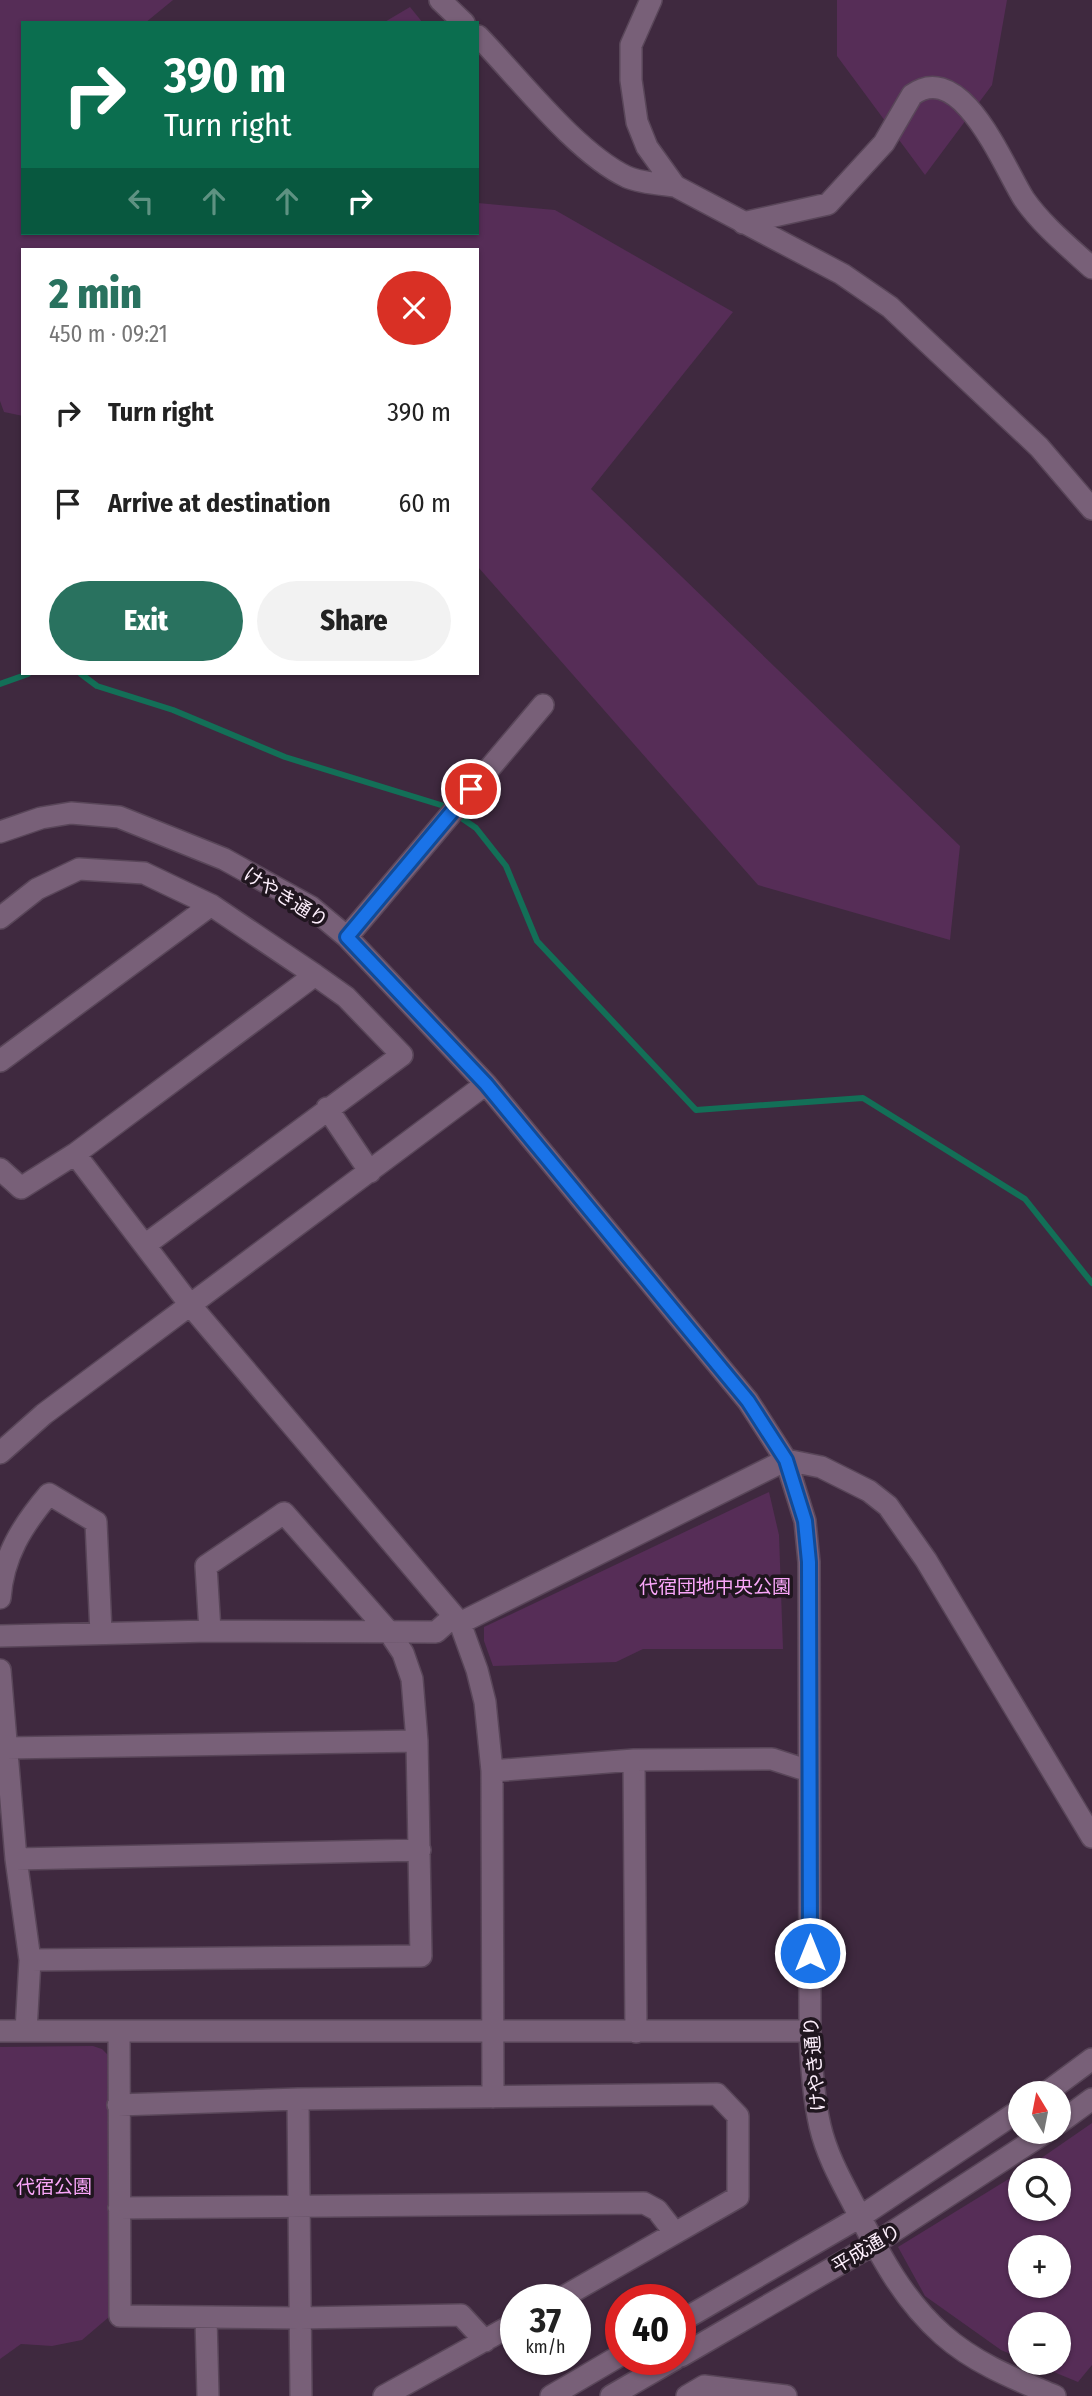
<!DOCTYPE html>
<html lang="en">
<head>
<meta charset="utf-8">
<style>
  body { margin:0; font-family:"Fira Sans Condensed","Noto Sans JP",sans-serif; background:#f2f2f2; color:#222; height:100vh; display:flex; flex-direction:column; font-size:26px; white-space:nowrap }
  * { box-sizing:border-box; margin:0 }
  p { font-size:23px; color:#767676 }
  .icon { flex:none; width:38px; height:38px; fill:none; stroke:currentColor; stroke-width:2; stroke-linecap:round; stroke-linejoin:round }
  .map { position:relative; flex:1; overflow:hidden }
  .drawer { position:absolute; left:21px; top:248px; width:458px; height:427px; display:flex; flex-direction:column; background:#fff; border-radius:0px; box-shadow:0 2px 5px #0004 }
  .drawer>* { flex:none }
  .guide { position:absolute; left:21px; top:21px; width:458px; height:214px; border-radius:0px; box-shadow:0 2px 5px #0004; background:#0b6e4f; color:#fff; overflow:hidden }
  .needle { width:46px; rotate:350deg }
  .fabs { position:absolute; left:1008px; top:2081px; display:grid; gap:14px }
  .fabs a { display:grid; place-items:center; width:63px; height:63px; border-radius:50%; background:#fff; box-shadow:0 2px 5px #0004; font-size:35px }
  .speed { position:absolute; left:500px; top:2284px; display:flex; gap:14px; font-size:35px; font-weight:700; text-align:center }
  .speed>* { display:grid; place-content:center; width:91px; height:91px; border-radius:50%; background:#fff; box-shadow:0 2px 5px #0004; line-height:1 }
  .speed small { font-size:18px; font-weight:400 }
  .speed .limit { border:10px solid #d22; background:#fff; color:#111 }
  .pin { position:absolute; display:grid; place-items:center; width:60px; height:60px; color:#fff; margin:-30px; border:4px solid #fff; border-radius:50%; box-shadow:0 2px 7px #0007 }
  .me { position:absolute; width:77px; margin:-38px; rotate:0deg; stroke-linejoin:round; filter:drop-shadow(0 0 5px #0008) }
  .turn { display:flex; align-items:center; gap:24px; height:147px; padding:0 28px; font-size:32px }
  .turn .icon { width:91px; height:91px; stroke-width:2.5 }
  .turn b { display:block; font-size:49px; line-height:60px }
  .lanes { display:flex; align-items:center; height:66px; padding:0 28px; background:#0003; justify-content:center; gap:35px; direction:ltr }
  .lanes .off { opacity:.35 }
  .round { display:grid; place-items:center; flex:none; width:74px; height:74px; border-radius:37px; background:#f2f2f2 }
  .summary { display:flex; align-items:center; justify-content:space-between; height:119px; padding:0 28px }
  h1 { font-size:42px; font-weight:800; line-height:52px; color:#29725f }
  .primary-button { display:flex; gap:14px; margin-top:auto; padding:14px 28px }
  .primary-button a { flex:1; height:80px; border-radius:42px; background:#29725f; color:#fff; font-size:28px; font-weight:800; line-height:80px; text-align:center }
  .primary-button a+a { background:#f2f2f2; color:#222 }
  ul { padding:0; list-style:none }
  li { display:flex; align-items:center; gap:21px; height:91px; padding:0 28px }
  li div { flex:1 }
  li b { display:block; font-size:26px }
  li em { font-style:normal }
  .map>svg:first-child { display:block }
  .green { fill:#562d57; fill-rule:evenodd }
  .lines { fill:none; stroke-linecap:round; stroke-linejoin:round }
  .stream { stroke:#136f57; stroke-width:6 }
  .minor-casing { stroke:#594659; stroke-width:24 }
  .minor { stroke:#786078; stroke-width:21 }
  .route-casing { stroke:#114b97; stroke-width:18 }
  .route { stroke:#1a73e8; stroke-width:12 }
  .labels { text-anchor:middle; stroke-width:7; stroke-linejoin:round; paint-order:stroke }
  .street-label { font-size:19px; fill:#fdeffc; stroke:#20161f }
  .park-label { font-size:19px; fill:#f9a6f9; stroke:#20161f }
</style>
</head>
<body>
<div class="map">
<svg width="1092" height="2396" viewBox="0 0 1092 2396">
  <rect width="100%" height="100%" fill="#3f293f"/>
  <!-- green -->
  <path class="green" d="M 0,0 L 173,0 L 145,23 L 23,23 L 23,233 L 478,233 L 478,203 L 555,210 L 733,312 L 591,489 L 960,846 L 950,940 L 758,885 L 478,567 L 478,250 L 23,250 L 23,416 L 4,412 L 0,401 Z
    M 837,0 L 1007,0 L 992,85 L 925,175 L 837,56 Z
    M 410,7 L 423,23 L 383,23 Z
    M 769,1492 L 779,1535 L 783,1649 L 643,1649 L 616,1662 L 493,1666 L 484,1641 L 484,1627 Z
    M 93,2046 L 102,2049 L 108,2055 L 109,2317 L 82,2340 L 52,2346 L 21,2344 L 0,2359 L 0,2047 Z
    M 1092,2123 L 1092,2365 L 1078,2382 L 1032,2363 L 1059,2362 L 1059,2324 L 1020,2324 L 1020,2358 L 1001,2350 L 925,2296 L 898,2247 L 1020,2172 L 1020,2208 L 1059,2208 L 1059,2170 L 1024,2170 ZM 1059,2247 L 1059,2286 L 1020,2286 L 1020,2247 Z"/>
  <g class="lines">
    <!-- stream -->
    <path class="stream" d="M 81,674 L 97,686 L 173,710 L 285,757 L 444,806 L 476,828 L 506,866 L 537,941 L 696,1110 L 863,1098 L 1025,1199 L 1092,1283
      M 0,684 L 28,674"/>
    <!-- minor casing -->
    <g class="minor-casing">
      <path id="minor" d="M 440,0 L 464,23
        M 651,0 L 631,45 L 631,80 L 637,122 L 647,147 L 675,186 L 842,274 L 890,307 L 1039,447 L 1092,509
        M 478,36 C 518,77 576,153 627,177 C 641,183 660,184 675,186
        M 743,223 L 828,204 L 884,143 L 912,95 C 962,58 1004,168 1024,199 C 1042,225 1069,247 1092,268
        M 0,832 L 41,818 L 71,813 L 119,817 L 224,859 L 311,907 L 347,937 L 486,1084 L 748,1401 L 786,1460 L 805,1521 L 809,1562 L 810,2031 C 811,2063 813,2095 820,2126 C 827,2156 842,2182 856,2209 C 880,2255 903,2300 943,2335 C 976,2364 1015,2379 1055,2396
        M 0,918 L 37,889 L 79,869 L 144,873 L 211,905 L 315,975 L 346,997 L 402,1055 L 145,1245
        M 347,937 L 543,705
        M 0,1061 L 211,905
        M 327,1108 L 370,1172
        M 75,1154 L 191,1306 L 460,1623 L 477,1670 L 485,1702 L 492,1771 L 493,2097
        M 0,1169 L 21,1188 L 75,1154 L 315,975
        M 0,1453 L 44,1414 L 486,1084
        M 0,1598 C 3,1556 22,1526 49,1494 L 96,1522 L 101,1633
        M 460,1623 L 786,1460 L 821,1467 L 869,1491 L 888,1506 L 926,1560 L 1092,1837
        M 0,1636 L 210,1631 L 436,1632 L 454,1616
        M 0,1670 L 16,1859 L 30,1960 L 26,2031
        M 7,1748 L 417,1741
        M 634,1760 L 636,2032
        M 492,1771 L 634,1760 L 772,1759 L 809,1771
        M 16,1859 L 420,1850
        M 30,1960 L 421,1956 L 417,1741 L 412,1679 L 403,1653 L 389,1632 L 284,1513 L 206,1566 L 210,1631
        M 0,2031 L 810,2031
        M 119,2031 L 120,2316 L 300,2318 L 461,2315 L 485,2341
        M 1046,2093 L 1092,2059
        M 298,2099 L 301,2396
        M 118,2105 L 298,2099 L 717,2094 L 738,2116 L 738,2197 L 558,2300
        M 1059,2123 L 1092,2099
        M 119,2208 L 644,2203 L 657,2210 L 675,2233
        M 206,2318 L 208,2396
        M 681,2321 L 860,2217 L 1020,2110
        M 681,2356 L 874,2244 L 1046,2132
        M 384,2396 L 516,2323
        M 551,2396 L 621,2355
        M 611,2396 L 675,2359
        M 687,2396 L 704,2386 L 786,2396"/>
    </g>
    <!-- minor -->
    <use href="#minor" class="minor"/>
  </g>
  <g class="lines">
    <!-- route casing -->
    <g class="route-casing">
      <path id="route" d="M 471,789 L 347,937 L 486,1084 L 748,1401 L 786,1460 L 805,1521 L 809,1562 L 810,1953"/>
    </g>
    <!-- route -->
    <use href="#route" class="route"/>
  </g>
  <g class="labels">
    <!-- street labels -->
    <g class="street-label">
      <text transform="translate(286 897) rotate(32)" y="7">けやき通り</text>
      <text transform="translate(814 2064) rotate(-95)" y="7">けやき通り</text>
      <text transform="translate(866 2248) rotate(-31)" y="7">平成通り</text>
    </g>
    <!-- park labels -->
    <g class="park-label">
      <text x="715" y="1593">代宿団地中央公園</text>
      <text x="54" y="2193">代宿公園</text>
    </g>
  </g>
</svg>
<div class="fabs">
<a><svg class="needle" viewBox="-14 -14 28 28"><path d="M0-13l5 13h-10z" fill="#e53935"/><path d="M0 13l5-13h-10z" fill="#767676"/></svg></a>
<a><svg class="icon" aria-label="search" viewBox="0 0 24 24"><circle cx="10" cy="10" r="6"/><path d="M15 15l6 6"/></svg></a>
<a>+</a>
<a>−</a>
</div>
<div class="speed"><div>37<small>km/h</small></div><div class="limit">40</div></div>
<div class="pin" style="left:471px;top:789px;background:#d93025"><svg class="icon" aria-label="arrive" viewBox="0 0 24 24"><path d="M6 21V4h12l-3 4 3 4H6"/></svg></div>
<svg class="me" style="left:810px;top:1953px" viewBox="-20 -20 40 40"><circle r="17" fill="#1a73e8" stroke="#fff" stroke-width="3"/><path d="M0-11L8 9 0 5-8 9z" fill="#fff"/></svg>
<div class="guide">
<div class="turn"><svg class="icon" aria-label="right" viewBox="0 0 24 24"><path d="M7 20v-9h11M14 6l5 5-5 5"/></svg><div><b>390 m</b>Turn right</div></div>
<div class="lanes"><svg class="icon off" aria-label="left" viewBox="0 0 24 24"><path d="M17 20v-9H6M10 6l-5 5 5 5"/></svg><svg class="icon off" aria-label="ahead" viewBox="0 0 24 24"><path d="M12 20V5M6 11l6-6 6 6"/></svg><svg class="icon off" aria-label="ahead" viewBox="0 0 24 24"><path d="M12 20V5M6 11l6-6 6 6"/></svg><svg class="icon" aria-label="right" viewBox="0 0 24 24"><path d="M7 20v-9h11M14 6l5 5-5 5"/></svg></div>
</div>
<section class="drawer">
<div class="summary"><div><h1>2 min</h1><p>450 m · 09:21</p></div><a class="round" style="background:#d93025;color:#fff"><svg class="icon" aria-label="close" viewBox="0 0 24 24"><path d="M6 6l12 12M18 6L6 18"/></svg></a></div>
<ul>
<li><svg class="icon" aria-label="right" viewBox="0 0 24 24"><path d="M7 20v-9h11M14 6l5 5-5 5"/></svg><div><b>Turn right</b></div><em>390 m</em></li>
<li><svg class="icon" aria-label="arrive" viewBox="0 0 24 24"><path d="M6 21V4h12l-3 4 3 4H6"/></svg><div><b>Arrive at destination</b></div><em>60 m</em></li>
</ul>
<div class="primary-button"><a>Exit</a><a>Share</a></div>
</section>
</div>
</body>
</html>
